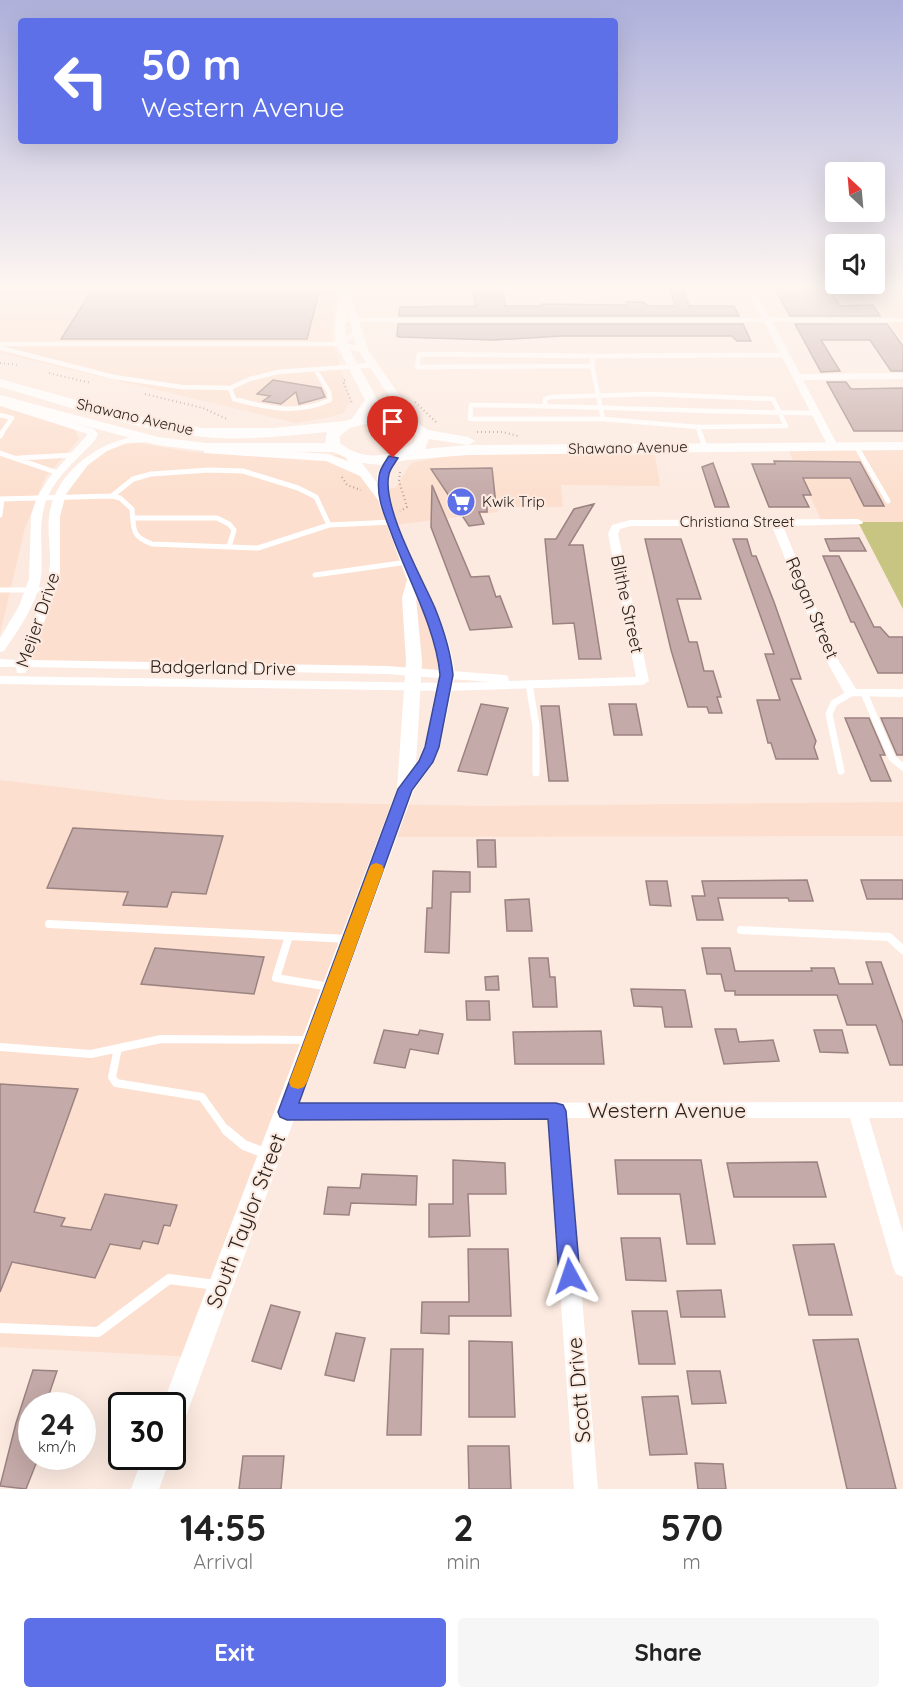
<!DOCTYPE html>
<html lang="en">
<head>
<meta charset="utf-8">
<style>
  body { margin:0; font-family:Quicksand,sans-serif; background:#f6f6f6; color:#222; height:100vh; display:flex; flex-direction:column; font-size:22px; white-space:nowrap }
  * { box-sizing:border-box; margin:0 }
  p { font-size:20px; color:#767676 }
  .icon { flex:none; width:33px; height:33px; fill:none; stroke:currentColor; stroke-width:2; stroke-linecap:round; stroke-linejoin:round }
  .map { position:relative; height:1489px; overflow:hidden }
  .drawer { display:flex; flex-direction:column; background:#fff; flex:1 }
  .drawer>* { flex:none }
  .hud { position:absolute; left:18px; top:18px; width:600px; height:126px; border-radius:6px; box-shadow:0 6px 24px #0002; background:#5d70e7; color:#fff; overflow:hidden }
  .needle { width:39px; rotate:334deg }
  .buttons { position:absolute; left:825px; top:162px; display:grid; gap:12px }
  .buttons a { display:grid; place-items:center; width:60px; height:60px; border-radius:6px; background:#fff; box-shadow:0 6px 24px #0002; font-size:30px }
  .speed { position:absolute; left:18px; top:1392px; display:flex; gap:12px; font-size:30px; font-weight:700; text-align:center }
  .speed>* { display:grid; place-content:center; width:78px; height:78px; border-radius:50%; background:#fff; box-shadow:0 6px 24px #0002; line-height:1 }
  .speed small { font-size:15px; font-weight:400 }
  .speed .limit { border:3px solid #111; border-radius:9px; background:#fff; color:#111 }
  .pin { position:absolute; display:grid; place-items:center; width:51px; height:51px; color:#fff; margin:-62px -26px; border-radius:50% 50% 50% 0; rotate:-45deg; box-shadow:0 0 6px #0007 }
  .pin .icon { rotate:45deg }
  .me { position:absolute; width:66px; margin:-33px; rotate:355deg; stroke-linejoin:round; filter:drop-shadow(0 0 4px #0008) }
  .turn { display:flex; align-items:center; gap:21px; height:126px; padding:0 24px; font-size:27px }
  .turn .icon { width:78px; height:78px; stroke-width:2.5 }
  .turn b { display:block; font-size:42px; line-height:51px }
  .eta { display:flex; justify-content:space-evenly; align-items:center; height:102px; text-align:center }
  .eta b { font-size:36px; font-weight:800; line-height:42px }
  .cta { display:flex; gap:12px; margin-top:auto; padding:12px 24px }
  .cta a { flex:1; height:69px; border-radius:6px; background:#5d70e7; color:#fff; font-size:24px; font-weight:800; line-height:69px; text-align:center }
  .cta a+a { background:#f6f6f6; color:#222 }
  .map>svg:first-child { display:block }
  .built { fill:#fcdfce }
  .green { fill:#c8c582 }
  .building { fill:#c4aaa8; stroke:#9b8381; stroke-width:1.5 }
  .lines { fill:none; stroke-linecap:round; stroke-linejoin:round }
  .path { stroke:#ae9f97; stroke-width:2; stroke-dasharray:1 3; stroke-linecap:butt }
  .service-far4 { stroke:#fff; stroke-width:4.5 }
  .service-far3 { stroke:#fff; stroke-width:5 }
  .service-far2 { stroke:#fff; stroke-width:7 }
  .service-far1 { stroke:#fff; stroke-width:8 }
  .service { stroke:#fff; stroke-width:10 }
  .minor { fill:#fff; fill-rule:evenodd }
  .tertiary { fill:#fff; fill-rule:evenodd }
  .primary { fill:#fff; fill-rule:evenodd }
  .route { fill:#5d70e7; stroke:#3c4996; stroke-width:1.5 }
  .slow { fill:#f59e0b }
  .labels { text-anchor:middle; stroke-width:4.5; stroke-linejoin:round; paint-order:stroke }
  .far-street-label { font-size:15px; fill:#2a221d; stroke:#fceae0 }
  .far-poi-label { font-size:15px; fill:#2a221d; stroke:#fceae0; text-anchor:start }
  .street-label { font-size:18px; fill:#2a221d; stroke:#fceae0 }
  .near-street-label { font-size:21px; fill:#2a221d; stroke:#fceae0 }
</style>
</head>
<body>
<div class="map">
<svg width="903" height="1489" viewBox="0 0 903 1489">
  <rect width="100%" height="100%" fill="#fceae0"/>
  <!-- built -->
  <path class="built" d="M 0,287 L 336,287 L 331,337 L 351,401 L 343,413 L 326,418 L 296,423 L 0,353 Z
    M 865,287 L 903,287 L 903,341 Z
    M 0,399 L 75,429 L 79,439 L 45,478 L 25,528 L 0,634 Z
    M 137,443 L 193,452 L 320,461 L 341,453 L 376,489 L 395,488 L 411,463 L 446,456 L 547,453 L 655,455 L 660,486 L 561,485 L 563,507 L 498,507 L 498,512 L 394,525 L 447,675 L 24,663 L 54,577 L 56,506 L 92,458 L 117,445 Z
    M 903,446 L 903,522 L 822,522 L 787,447 Z
    M 0,780 L 169,800 L 483,806 L 903,802 L 903,836 L 388,837 L 195,1357 L 0,1347 Z"/>
  <!-- green -->
  <path class="green" d="M 858,522 L 903,522 L 903,609 Z"/>
  <!-- building -->
  <path class="building" d="M 211,287 L 320,288 L 307,339 L 61,339 L 92,290 L 210,291 Z
    M 473,287 L 503,287 L 505,306 L 542,306 L 542,304 L 627,305 L 626,302 L 642,302 L 649,306 L 675,306 L 669,287 L 682,287 L 689,306 L 734,306 L 739,316 L 399,316 L 400,307 L 475,306 Z
    M 774,287 L 828,287 L 840,306 L 873,305 L 880,316 L 790,316 Z
    M 398,324 L 743,324 L 751,341 L 737,341 L 732,336 L 562,336 L 494,340 L 399,337 L 397,336 Z
    M 795,324 L 887,324 L 903,346 L 903,371 L 891,371 L 870,340 L 821,340 L 840,371 L 821,372 Z
    M 273,380 L 321,388 L 325,397 L 299,404 L 296,392 L 281,404 L 263,401 L 270,396 L 257,394 Z
    M 827,382 L 846,382 L 851,389 L 903,388 L 903,431 L 854,431 Z
    M 774,461 L 860,462 L 884,506 L 864,506 L 850,478 L 803,478 L 811,495 L 803,495 L 809,507 L 769,507 L 752,464 L 775,464 Z
    M 713,463 L 729,507 L 715,507 L 702,467 Z
    M 492,468 L 496,505 L 487,505 L 487,512 L 479,512 L 484,524 L 469,526 L 431,469 Z
    M 432,485 L 471,577 L 489,576 L 496,597 L 500,596 L 512,627 L 470,630 L 431,527 Z
    M 594,504 L 569,545 L 583,545 L 601,659 L 579,659 L 574,623 L 553,624 L 545,539 L 556,539 L 574,509 Z
    M 859,538 L 866,551 L 830,551 L 825,539 Z
    M 645,539 L 681,539 L 701,599 L 677,599 L 689,642 L 697,642 L 704,671 L 713,671 L 721,697 L 717,697 L 722,713 L 709,713 L 707,707 L 688,707 L 671,650 Z
    M 733,539 L 747,539 L 752,556 L 756,556 L 774,602 L 801,679 L 791,679 L 816,741 L 814,747 L 818,759 L 776,759 L 771,743 L 768,743 L 757,700 L 780,700 L 765,654 L 774,654 Z
    M 823,556 L 839,556 L 874,627 L 880,627 L 889,637 L 903,637 L 903,673 L 878,673 L 854,622 L 851,622 Z
    M 481,704 L 508,708 L 487,775 L 458,771 Z
    M 609,704 L 636,704 L 642,735 L 614,735 Z
    M 541,706 L 559,706 L 568,781 L 549,781 Z
    M 845,718 L 869,718 L 885,755 L 880,755 L 891,781 L 871,781 Z
    M 881,718 L 903,718 L 903,755 L 897,755 Z
    M 73,828 L 223,836 L 206,894 L 172,892 L 167,907 L 123,905 L 128,892 L 47,888 Z
    M 477,840 L 495,840 L 496,867 L 478,867 Z
    M 433,871 L 470,872 L 470,892 L 451,892 L 449,953 L 425,952 L 427,908 L 432,908 Z
    M 807,880 L 813,901 L 789,901 L 788,898 L 718,898 L 723,920 L 697,920 L 692,896 L 705,896 L 702,881 Z
    M 861,880 L 903,880 L 903,899 L 867,899 Z
    M 646,881 L 667,881 L 671,906 L 650,905 Z
    M 529,899 L 532,931 L 507,931 L 505,900 Z
    M 155,948 L 264,957 L 254,994 L 141,984 Z
    M 702,948 L 730,948 L 735,971 L 812,971 L 811,968 L 834,968 L 839,984 L 873,984 L 866,962 L 881,962 L 903,1023 L 903,1065 L 890,1065 L 876,1025 L 847,1025 L 837,995 L 735,995 L 735,991 L 725,991 L 721,974 L 707,974 Z
    M 529,958 L 548,958 L 550,977 L 555,977 L 557,1007 L 533,1007 Z
    M 498,976 L 499,990 L 486,990 L 485,977 Z
    M 631,989 L 685,990 L 692,1027 L 665,1027 L 662,1007 L 634,1006 Z
    M 466,1001 L 489,1001 L 490,1020 L 467,1020 Z
    M 715,1029 L 736,1029 L 739,1042 L 773,1040 L 779,1061 L 724,1064 Z
    M 384,1030 L 418,1035 L 420,1030 L 443,1034 L 438,1054 L 410,1049 L 405,1068 L 374,1063 Z
    M 814,1030 L 842,1030 L 848,1053 L 820,1052 Z
    M 601,1031 L 604,1064 L 515,1064 L 513,1032 Z
    M 0,1084 L 78,1089 L 34,1212 L 65,1218 L 61,1226 L 91,1230 L 105,1194 L 177,1205 L 170,1226 L 164,1225 L 158,1244 L 143,1241 L 140,1249 L 110,1244 L 95,1278 L 12,1262 L 0,1292 Z
    M 453,1160 L 505,1163 L 506,1194 L 468,1194 L 470,1236 L 429,1237 L 429,1204 L 453,1204 Z
    M 615,1160 L 701,1160 L 715,1244 L 687,1244 L 680,1194 L 618,1194 Z
    M 817,1162 L 826,1197 L 734,1197 L 727,1163 Z
    M 362,1174 L 417,1176 L 416,1205 L 351,1203 L 349,1215 L 324,1214 L 328,1187 L 360,1188 Z
    M 621,1238 L 660,1238 L 666,1281 L 626,1280 Z
    M 834,1244 L 852,1315 L 809,1315 L 793,1245 Z
    M 468,1249 L 508,1249 L 511,1316 L 449,1316 L 449,1334 L 421,1333 L 422,1302 L 469,1302 Z
    M 721,1290 L 725,1317 L 681,1317 L 677,1291 Z
    M 271,1305 L 300,1312 L 281,1369 L 252,1361 Z
    M 632,1311 L 667,1311 L 675,1364 L 639,1364 Z
    M 336,1333 L 365,1338 L 354,1381 L 325,1375 Z
    M 858,1339 L 886,1449 L 896,1489 L 847,1489 L 813,1340 Z
    M 469,1341 L 512,1342 L 515,1417 L 469,1417 Z
    M 391,1349 L 423,1349 L 421,1435 L 387,1435 Z
    M 33,1370 L 57,1371 L 45,1406 L 32,1406 L 32,1456 L 39,1456 L 26,1489 L 0,1486 L 16,1423 Z
    M 687,1371 L 720,1371 L 726,1403 L 692,1404 Z
    M 678,1396 L 687,1454 L 650,1455 L 642,1397 Z
    M 468,1446 L 509,1446 L 511,1489 L 469,1489 Z
    M 243,1456 L 284,1456 L 281,1489 L 239,1489 Z
    M 695,1463 L 723,1464 L 726,1489 L 698,1489 Z"/>
  <g class="lines">
    <!-- path -->
    <path class="path" d="M 0,363 L 19,365
      M 49,373 L 91,383
      M 345,380 L 343,381 L 352,403
      M 145,394 L 203,408 L 227,419
      M 415,402 L 436,422
      M 477,432 L 503,432 L 518,436
      M 400,472 L 399,481 L 407,507 L 400,511
      M 342,477 L 347,485 L 361,490"/>
    <!-- service-far4 -->
    <path class="service-far4" d="M 0,344 L 340,344 L 363,350
      M 340,344 L 358,331
      M 0,348 L 114,377 L 181,387 L 230,388 L 250,379 L 278,372 L 373,365
      M 419,354 L 593,356 L 592,366 L 417,367 Z
      M 593,356 L 786,355
      M 592,366 L 603,419 L 698,427 L 700,434
      M 230,388 L 234,399 C 267,408 297,415 330,400 L 329,392 L 315,369
      M 545,405 L 545,399 L 550,397 L 652,394 L 773,399 L 786,426 L 698,427
      M 0,415 L 12,418 L 1,434
      M 603,419 L 470,419 L 471,405 C 586,406 701,412 816,413"/>
    <!-- service-far3 -->
    <path class="service-far3" d="M 700,433 L 705,447
      M 0,436 L 2,433
      M 856,446 L 888,501
      M 0,453 L 58,473
      M 19,458 L 74,455
      M 112,496 L 133,479 L 151,474 L 209,470 L 243,471 L 298,488 L 316,497 L 329,525
      M 0,499 L 112,496 L 120,498 L 132,509 C 134,530 131,536 152,544 L 258,548 L 329,525 L 393,522
      M 0,515 L 2,499
      M 133,518 L 217,518 L 229,524 L 234,530 L 229,547
      M 315,575 L 408,562
      M 0,590 L 49,590"/>
    <!-- service-far2 -->
    <path class="service-far2" d="M 529,684 L 536,726 L 536,773
      M 864,693 L 892,758 L 903,767
      M 841,771 L 829,714 L 834,703 L 851,693"/>
    <!-- service-far1 -->
    <path class="service-far1" d="M 49,924 L 289,936
      M 741,930 L 889,937 L 903,950
      M 330,987 L 276,978 L 289,936 L 348,939
      M 0,1047 L 91,1054 L 161,1039 L 311,1040
      M 118,1048 L 112,1077 L 116,1083 L 202,1097 L 227,1132"/>
    <!-- service -->
    <path class="service" d="M 226,1130 L 244,1145 L 267,1154
      M 0,1328 L 98,1332 L 169,1279 L 216,1285"/>
    <!-- minor -->
    <path class="minor" d="M 746,287 L 754,287 L 770,318 L 903,318 L 903,322 L 772,322 L 800,374 L 903,373 L 903,379 L 803,380 L 838,446 L 836,448 L 828,446 L 764,322 L 339,322 L 335,320 L 339,318 L 762,318 Z
      M 0,400 L 94,429 L 98,434 L 95,440 C 79,458 58,474 48,496 C 36,522 44,550 41,577 C 37,604 19,629 4,651 L 0,652 L 0,638 L 19,606 L 29,579 L 31,516 L 37,497 L 49,478 L 88,434 L 0,406 Z
      M 138,436 L 151,436 L 156,439 L 151,442 L 127,443 L 107,451 L 88,465 L 66,494 L 60,516 L 60,577 L 31,660 L 387,666 L 504,675 L 508,676 L 509,681 L 636,677 L 608,534 L 612,525 L 630,520 L 858,519 L 863,522 L 862,524 L 783,526 L 837,658 L 856,689 L 903,689 L 903,697 L 846,696 L 825,658 L 772,526 L 631,526 L 620,529 L 618,534 L 649,681 L 643,685 L 445,691 L 0,684 L 0,676 L 445,683 L 490,682 L 387,674 L 28,667 L 25,673 L 17,673 L 16,667 L 0,667 L 0,659 L 18,660 C 28,633 42,605 48,577 C 53,558 47,537 49,517 C 54,473 97,442 138,436 Z
      M 903,1102 L 903,1118 L 869,1118 L 903,1233 L 903,1277 L 896,1274 L 893,1267 L 850,1118 L 567,1118 L 598,1489 L 574,1489 L 548,1119 L 287,1119 L 281,1117 L 278,1111 L 281,1105 L 287,1103 Z"/>
    <!-- tertiary -->
    <path class="tertiary" d="M 343,287 L 353,287 L 351,296 L 368,350 L 420,425 L 418,427 L 410,427 L 358,350 L 347,312 C 338,349 364,368 377,400 L 361,422 L 353,422 L 351,420 L 365,400 L 335,342 L 335,321 Z
      M 208,446 L 328,454 L 348,461 L 345,457 L 351,453 L 355,454 L 377,483 L 377,474 L 389,455 L 397,455 L 399,458 C 396,463 391,469 389,474 C 381,503 423,580 436,608 C 444,628 453,653 455,675 L 440,747 L 434,762 L 414,790 L 186,1416 L 182,1426 L 172,1429 L 172,1406 L 162,1406 L 397,789 L 406,661 L 402,598 L 407,580 L 378,500 L 360,476 L 326,461 L 204,453 L 204,447 ZM 416,598 C 428,619 437,650 439,675 L 424,747 L 416,764 L 422,661 Z
      M 143,1456 L 171,1456 L 159,1489 L 131,1489 Z"/>
    <!-- primary -->
    <path class="primary" d="M 0,379 L 127,414 L 202,428 L 273,428 L 344,421 L 372,414 L 386,414 L 412,419 L 428,430 L 468,437 L 475,441 L 468,445 L 429,439 L 425,449 L 467,445 L 903,442 L 903,450 L 467,455 L 407,460 L 380,465 L 354,462 L 334,452 L 205,451 L 157,445 L 0,403 L 0,395 L 158,437 L 205,443 L 325,443 L 327,432 C 286,436 245,441 204,437 C 134,430 67,406 0,387 ZM 372,422 C 389,422 403,422 416,435 L 414,443 C 390,457 363,462 340,443 L 340,436 L 350,428 Z"/>
  </g>
  <!-- sky -->
  <linearGradient id="sky" x2="0" y2="1"><stop stop-color="#aeb0db"/><stop offset="0.58" stop-color="#fef6f1"/><stop offset="1" stop-color="#fef6f1" stop-opacity="0"/></linearGradient>
  <rect width="903" height="496" fill="url(#sky)"/>
  <!-- route -->
  <path class="route" d="M 389,456 L 398,458 C 395,463 390,469 389,474 C 381,506 422,578 435,608 C 443,628 451,654 453,675 L 439,747 L 433,762 L 412,790 L 299,1103 L 556,1103 L 563,1105 L 566,1111 L 580,1276 L 577,1283 L 570,1286 L 562,1283 L 559,1276 L 548,1119 L 287,1120 L 280,1117 L 278,1112 L 398,789 L 419,761 L 425,747 L 440,675 C 436,629 408,579 392,535 C 385,516 376,498 379,477 C 379,470 385,462 389,456 Z"/>
  <!-- slow -->
  <path class="slow" d="M 376,863 L 382,865 L 384,869 L 307,1082 L 304,1087 L 298,1089 L 291,1087 L 289,1082 L 369,869 L 371,865 Z"/>
  <!-- icons -->
  <defs>
    <g id="supermarket-disc" transform="scale(1.5)"><circle r="9.5" fill="#5d70e7" stroke="#fceae0"/><path d="M-6-5.5h2.5l.6 2H6L4.5 2H-2.5L-4.4-4H-6ZM-1.5 3.2a1.3 1.3 0 1 0 .1 0ZM3 3.2a1.3 1.3 0 1 0 .1 0Z" fill="#fff"/></g>
  </defs>
  <g fill-rule="evenodd">
    <use href="#supermarket-disc" x="461" y="502"/>
  </g>
  <g class="labels">
    <!-- far-street labels -->
    <g class="far-street-label">
      <text transform="translate(135 417) rotate(13)" y="5">Shawano Avenue</text>
      <text transform="translate(628 448) rotate(-1)" y="5">Shawano Avenue</text>
      <text x="737" y="527">Christiana Street</text>
    </g>
    <!-- far-poi labels -->
    <g class="far-poi-label">
      <text x="482" y="507">Kwik Trip</text>
    </g>
    <!-- street labels -->
    <g class="street-label">
      <text transform="translate(627 604) rotate(78)" y="6">Blithe Street</text>
      <text transform="translate(812 608) rotate(67)" y="6">Regan Street</text>
      <text transform="translate(38 620) rotate(-71)" y="6">Meijer Drive</text>
      <text transform="translate(223 668) rotate(1)" y="6">Badgerland Drive</text>
    </g>
    <!-- near-street labels -->
    <g class="near-street-label">
      <text x="667" y="1118">Western Avenue</text>
      <text transform="translate(246 1221) rotate(-69)" y="7">South Taylor Street</text>
      <text transform="translate(579 1390) rotate(-95)" y="7">Scott Drive</text>
    </g>
  </g>
</svg>
<div class="buttons">
<a><svg class="needle" viewBox="-14 -14 28 28"><path d="M0-13l5 13h-10z" fill="#e53935"/><path d="M0 13l5-13h-10z" fill="#767676"/></svg></a>
<a><svg class="icon" aria-label="sound" viewBox="0 0 24 24"><path d="M4 9h4l5-4v14l-5-4H4zM17 9q2 3 0 6"/></svg></a>
</div>
<div class="speed"><div>24<small>km/h</small></div><div class="limit">30</div></div>
<div class="pin" style="left:393px;top:458px;background:#d93025"><svg class="icon" aria-label="arrive" viewBox="0 0 24 24"><path d="M6 21V4h12l-3 4 3 4H6"/></svg></div>
<svg class="me" style="left:570px;top:1276px" viewBox="-20 -20 40 40"><path d="M0-17L14 15 0 8-14 15z" fill="#5d70e7" stroke="#fff" stroke-width="4"/></svg>
<div class="hud">
<div class="turn"><svg class="icon" aria-label="left" viewBox="0 0 24 24"><path d="M17 20v-9H6M10 6l-5 5 5 5"/></svg><div><b>50 m</b>Western Avenue</div></div>
</div>
</div>
<section class="drawer">
<div class="eta">
<div><b>14:55</b><p>Arrival</p></div>
<div><b>2</b><p>min</p></div>
<div><b>570</b><p>m</p></div>
</div>
<div class="cta"><a>Exit</a><a>Share</a></div>
</section>
</body>
</html>
